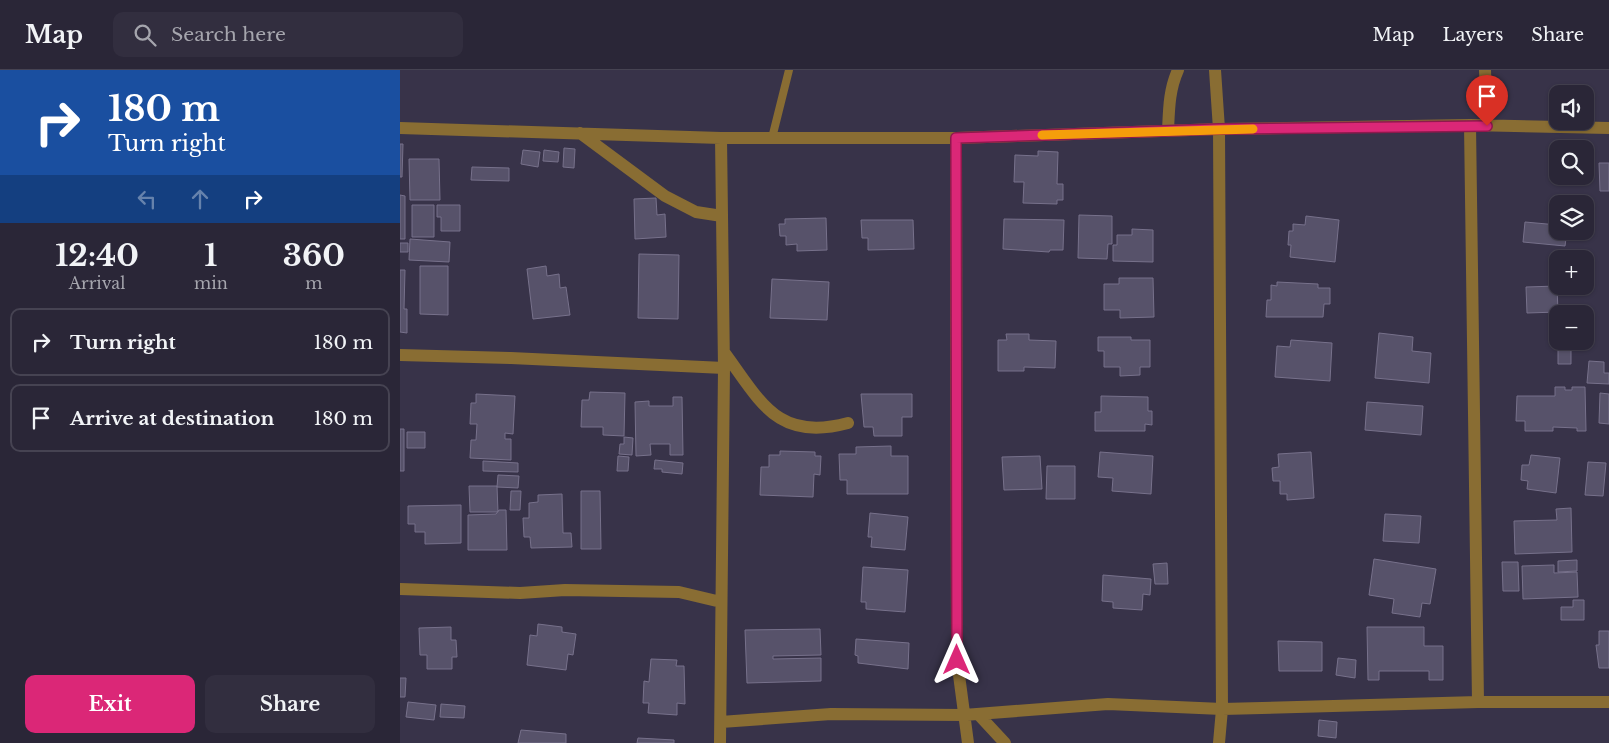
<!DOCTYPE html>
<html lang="en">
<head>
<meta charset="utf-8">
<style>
  body { margin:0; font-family:"Libre Baskerville",serif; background:#322e3f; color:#f1f3f6; height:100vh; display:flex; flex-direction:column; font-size:19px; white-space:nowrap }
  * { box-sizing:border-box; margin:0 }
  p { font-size:16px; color:#a5a5ad }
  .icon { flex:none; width:28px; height:28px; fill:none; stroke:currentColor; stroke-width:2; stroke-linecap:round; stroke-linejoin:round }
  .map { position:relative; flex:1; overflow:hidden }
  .details { display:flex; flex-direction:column; background:#2a2637; width:400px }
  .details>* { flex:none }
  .guide { background:#1a4fa0; color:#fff; overflow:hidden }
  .tools { position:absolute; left:1149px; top:15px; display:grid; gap:10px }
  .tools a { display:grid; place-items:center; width:45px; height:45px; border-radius:10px; background:#2a2637; box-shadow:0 1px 4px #0004,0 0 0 1px #464352; font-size:25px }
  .pin { position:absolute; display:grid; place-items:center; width:42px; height:42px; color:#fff; margin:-51px -21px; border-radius:50% 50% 50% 0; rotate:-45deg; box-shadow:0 0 5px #0007 }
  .pin .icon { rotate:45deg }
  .me { position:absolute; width:55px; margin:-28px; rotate:0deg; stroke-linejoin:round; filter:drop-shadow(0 0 4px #0008) }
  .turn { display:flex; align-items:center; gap:18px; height:105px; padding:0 25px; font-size:22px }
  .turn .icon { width:65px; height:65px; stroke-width:2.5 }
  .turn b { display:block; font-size:35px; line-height:42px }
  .lanes { display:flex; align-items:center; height:48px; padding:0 25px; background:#0003; justify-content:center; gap:25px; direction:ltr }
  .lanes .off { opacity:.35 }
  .eta { display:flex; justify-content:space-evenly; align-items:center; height:85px; text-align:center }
  .eta b { font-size:30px; font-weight:700; line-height:35px }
  .cta { display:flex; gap:10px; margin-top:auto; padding:10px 25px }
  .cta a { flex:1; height:58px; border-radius:10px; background:#db2777; color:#fff; font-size:20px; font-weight:700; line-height:58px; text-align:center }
  .cta a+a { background:#322e3f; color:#f1f3f6 }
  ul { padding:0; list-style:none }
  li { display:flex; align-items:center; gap:15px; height:68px; margin:0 10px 8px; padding:0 15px; border:2px solid #464352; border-radius:10px }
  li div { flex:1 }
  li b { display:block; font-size:19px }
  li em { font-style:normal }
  header { display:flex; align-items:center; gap:30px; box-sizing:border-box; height:70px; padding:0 25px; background:#2a2637; border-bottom:1px solid #464352 }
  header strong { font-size:24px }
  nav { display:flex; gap:28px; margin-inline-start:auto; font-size:18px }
  .search { width:350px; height:45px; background:#322e3f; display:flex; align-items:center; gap:12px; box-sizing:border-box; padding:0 18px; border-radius:10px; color:#a5a5ad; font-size:19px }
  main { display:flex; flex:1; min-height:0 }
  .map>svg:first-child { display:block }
  .building { fill:#57526a; stroke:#77718b }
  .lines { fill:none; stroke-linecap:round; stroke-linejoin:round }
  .service { stroke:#896d33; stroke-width:8 }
  .minor { stroke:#896d33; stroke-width:12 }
  .route-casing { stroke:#8e194d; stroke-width:12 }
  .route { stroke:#db2777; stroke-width:9 }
  .slow { stroke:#f59e0b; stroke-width:9 }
</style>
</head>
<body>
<header>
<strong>Map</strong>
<div class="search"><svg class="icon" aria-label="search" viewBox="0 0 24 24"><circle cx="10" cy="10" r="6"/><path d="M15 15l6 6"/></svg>Search here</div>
<nav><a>Map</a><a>Layers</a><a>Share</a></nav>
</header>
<main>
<section class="details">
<div class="guide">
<div class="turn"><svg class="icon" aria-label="right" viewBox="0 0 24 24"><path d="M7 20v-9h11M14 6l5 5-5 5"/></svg><div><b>180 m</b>Turn right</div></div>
<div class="lanes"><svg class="icon off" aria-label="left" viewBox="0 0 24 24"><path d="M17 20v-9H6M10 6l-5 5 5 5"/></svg><svg class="icon off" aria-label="ahead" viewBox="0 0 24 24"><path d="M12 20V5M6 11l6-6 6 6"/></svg><svg class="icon" aria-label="right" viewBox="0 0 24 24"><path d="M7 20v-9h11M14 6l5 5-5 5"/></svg></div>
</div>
<div class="eta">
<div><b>12:40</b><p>Arrival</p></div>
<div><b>1</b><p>min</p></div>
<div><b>360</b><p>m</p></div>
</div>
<ul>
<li><svg class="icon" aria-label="right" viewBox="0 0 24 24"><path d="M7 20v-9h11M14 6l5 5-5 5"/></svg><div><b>Turn right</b></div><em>180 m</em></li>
<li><svg class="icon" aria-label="arrive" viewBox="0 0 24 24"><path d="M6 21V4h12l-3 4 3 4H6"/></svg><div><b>Arrive at destination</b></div><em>180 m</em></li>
</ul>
<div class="cta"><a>Exit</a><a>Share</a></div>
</section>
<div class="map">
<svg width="1209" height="673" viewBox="0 0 1209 673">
  <rect width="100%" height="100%" fill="#383349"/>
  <!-- building -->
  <path class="building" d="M 0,74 L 3,74 L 2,107 L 0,107 Z
    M 164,78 L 175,79 L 174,98 L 163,97 Z
    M 123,80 L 140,82 L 138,97 L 121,94 Z
    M 144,80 L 159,82 L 158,92 L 143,91 Z
    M 638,81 L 658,82 L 657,114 L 663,114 L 663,130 L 657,130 L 657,134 L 623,133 L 624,112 L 614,112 L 615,85 L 638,86 Z
    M 9,89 L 39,89 L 40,130 L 10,130 Z
    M 1199,93 L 1209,93 L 1209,121 L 1200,121 Z
    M 72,97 L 109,98 L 109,111 L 71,110 Z
    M 0,125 L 5,126 L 5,169 L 0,169 Z
    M 256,128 L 257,145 L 265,144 L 266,167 L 235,169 L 234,129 Z
    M 12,135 L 34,135 L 34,167 L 12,167 Z
    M 37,135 L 60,135 L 60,161 L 41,161 L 41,147 L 37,147 Z
    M 679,145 L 712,146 L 712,174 L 708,174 L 707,189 L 678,188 Z
    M 906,146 L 939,150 L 935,192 L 890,187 L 891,175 L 888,175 L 889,161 L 893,161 L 893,154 L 905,155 Z
    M 426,148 L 427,180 L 397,181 L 397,174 L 386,175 L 386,166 L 380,166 L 379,154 L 385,154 L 385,149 Z
    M 604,149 L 664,150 L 663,180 L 650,180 L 649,182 L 603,179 Z
    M 461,150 L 513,150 L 514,179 L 468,180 L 468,168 L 462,168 Z
    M 1125,152 L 1158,155 L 1158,161 L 1167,161 L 1165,176 L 1123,172 Z
    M 732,159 L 753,160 L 753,192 L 713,191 L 713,175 L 717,175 L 717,165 L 732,165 Z
    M 10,169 L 50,172 L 49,192 L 9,190 Z
    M 0,173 L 8,173 L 8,182 L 0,182 Z
    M 239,184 L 279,185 L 278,249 L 238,248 Z
    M 20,196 L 48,196 L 48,245 L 20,244 Z
    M 146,196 L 147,206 L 159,204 L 160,218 L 166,217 L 170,245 L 133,249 L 127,199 Z
    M 0,200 L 5,200 L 4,239 L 7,239 L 7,263 L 0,262 Z
    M 719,208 L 753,208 L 754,247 L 720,248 L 720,240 L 704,240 L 704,214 L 719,214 Z
    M 372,209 L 429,212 L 427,250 L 370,248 Z
    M 877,212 L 918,214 L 918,218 L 930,218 L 930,234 L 924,234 L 923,247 L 866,247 L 867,230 L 871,230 L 871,215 L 877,216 Z
    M 1157,216 L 1158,242 L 1127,243 L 1126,217 Z
    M 979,263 L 1013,267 L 1012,281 L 1031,283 L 1029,313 L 975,308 Z
    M 606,264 L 629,264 L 629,270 L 656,271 L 655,298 L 624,297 L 624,301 L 598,301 L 598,270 L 607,270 Z
    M 698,267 L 731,267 L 731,270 L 750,270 L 750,297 L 740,297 L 740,305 L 720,306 L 720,297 L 704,297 L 704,281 L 698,281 Z
    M 891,270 L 932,273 L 930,311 L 875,307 L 877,276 L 890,277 Z
    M 1158,271 L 1171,271 L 1171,294 L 1158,294 Z
    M 1189,291 L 1204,292 L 1204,303 L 1209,303 L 1209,314 L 1187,313 Z
    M 1155,317 L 1165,317 L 1165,320 L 1172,320 L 1172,317 L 1185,317 L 1186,361 L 1177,361 L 1177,358 L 1153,357 L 1153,361 L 1125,361 L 1125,351 L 1116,351 L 1117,326 L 1155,326 Z
    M 190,322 L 225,323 L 224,366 L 203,365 L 203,357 L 181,357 L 182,330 L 189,330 Z
    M 1200,323 L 1209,324 L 1209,354 L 1199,353 Z
    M 76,324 L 115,326 L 113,364 L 105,363 L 105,369 L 111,369 L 111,390 L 70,388 L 71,370 L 76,370 L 77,354 L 70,354 L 71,333 L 76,333 Z
    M 461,324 L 512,324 L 512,347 L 502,347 L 502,366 L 474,366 L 473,357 L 464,357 Z
    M 701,326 L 748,327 L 748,341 L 752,341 L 752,355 L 745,354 L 745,361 L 695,361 L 695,342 L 701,342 Z
    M 273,327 L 282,327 L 283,385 L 270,385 L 270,374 L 250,374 L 251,385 L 236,386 L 235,332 L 249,331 L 249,336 L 273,336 Z
    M 967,332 L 1023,336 L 1021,365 L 965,360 Z
    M 0,359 L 4,359 L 4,401 L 0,401 Z
    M 7,362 L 25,362 L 25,378 L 7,378 Z
    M 224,367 L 233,368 L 232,385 L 219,384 L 220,374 L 224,374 Z
    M 491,376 L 491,386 L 508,386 L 508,424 L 447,424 L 447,410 L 440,410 L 439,384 L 456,384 L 456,377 Z
    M 380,381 L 415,382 L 415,386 L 421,386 L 420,405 L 414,404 L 413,427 L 360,425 L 361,397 L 369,397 L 369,385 L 380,385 Z
    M 700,382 L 753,386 L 751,424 L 712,421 L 713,408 L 698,407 Z
    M 911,382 L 914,428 L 887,430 L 887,424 L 880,424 L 880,411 L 873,411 L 872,398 L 879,397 L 878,384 Z
    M 1131,385 L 1160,388 L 1156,423 L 1127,419 L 1128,411 L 1121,410 L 1122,395 L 1129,395 Z
    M 218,386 L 229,387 L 228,401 L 217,401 Z
    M 640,386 L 642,419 L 604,420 L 602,387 Z
    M 255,390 L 283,393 L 282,404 L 262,402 L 262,399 L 254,399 Z
    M 83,391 L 118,393 L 118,402 L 83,401 Z
    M 1188,392 L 1206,393 L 1203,426 L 1185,425 Z
    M 647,396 L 675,396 L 675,429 L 646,429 Z
    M 98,405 L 119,406 L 118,418 L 97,417 Z
    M 69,416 L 97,416 L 98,442 L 70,442 Z
    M 111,421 L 121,421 L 120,440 L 110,440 Z
    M 181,421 L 200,421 L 201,479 L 181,479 Z
    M 162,424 L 163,463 L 171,463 L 172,477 L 131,478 L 130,467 L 124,467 L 123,448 L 129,448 L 129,433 L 138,432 L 138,425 Z
    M 61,435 L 61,473 L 25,474 L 25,462 L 15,462 L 15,454 L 8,454 L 8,436 Z
    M 1171,438 L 1172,482 L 1115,484 L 1114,451 L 1157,450 L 1156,439 Z
    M 99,440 L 106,440 L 107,480 L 68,480 L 68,445 L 96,444 Z
    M 470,443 L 508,447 L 505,480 L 471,477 L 472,467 L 468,467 Z
    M 985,444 L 1021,446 L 1019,473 L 983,471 Z
    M 974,489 L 1036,499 L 1030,534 L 1022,533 L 1020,547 L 992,543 L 994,529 L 969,525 Z
    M 1177,490 L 1177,501 L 1158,502 L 1158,491 Z
    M 1102,492 L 1118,492 L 1119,521 L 1103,521 Z
    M 767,493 L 768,514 L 755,514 L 753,494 Z
    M 1154,495 L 1154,503 L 1177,502 L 1178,527 L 1123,529 L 1122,496 Z
    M 463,497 L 508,500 L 505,542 L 466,539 L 466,532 L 461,532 Z
    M 703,505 L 751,509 L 750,525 L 743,524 L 742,540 L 713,538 L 713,532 L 702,531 Z
    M 1173,530 L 1184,530 L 1184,550 L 1161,550 L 1161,537 L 1173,537 Z
    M 138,554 L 162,557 L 162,562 L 176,564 L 173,585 L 168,584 L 166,600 L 127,595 L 130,565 L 137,566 Z
    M 51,557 L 51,570 L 56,570 L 57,587 L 52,587 L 52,599 L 27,599 L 27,585 L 20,585 L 19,558 Z
    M 967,557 L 1024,557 L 1024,576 L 1043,576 L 1043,610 L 1029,610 L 1029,601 L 979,601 L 979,610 L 968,610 Z
    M 420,559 L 421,585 L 373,586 L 373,589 L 421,588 L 421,611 L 347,613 L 345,560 Z
    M 1199,561 L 1209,561 L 1209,598 L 1199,598 L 1196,575 L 1199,575 Z
    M 456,569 L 509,573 L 508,599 L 458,593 L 458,586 L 455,585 Z
    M 878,571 L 922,572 L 922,601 L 879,601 Z
    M 938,588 L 956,590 L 955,608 L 936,605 Z
    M 251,589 L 277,590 L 276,596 L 284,596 L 285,634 L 277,633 L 277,645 L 248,643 L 249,633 L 243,633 L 244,611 L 249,612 Z
    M 0,608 L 6,608 L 5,627 L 0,627 Z
    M 8,632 L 36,635 L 34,650 L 6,647 Z
    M 41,634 L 65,636 L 64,648 L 40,647 Z
    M 919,650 L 937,652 L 936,668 L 918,666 Z
    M 121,660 L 166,664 L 166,673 L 118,673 Z
    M 238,668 L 274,670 L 274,673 L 237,673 Z"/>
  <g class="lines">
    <!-- service -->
    <path class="service" d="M 372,68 L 389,0"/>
    <!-- minor -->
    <path class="minor" d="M 815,0 L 819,59 L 822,639 L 819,673
      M 1085,0 L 1087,56
      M 1070,55 L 1078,632
      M 0,58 L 321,68 L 556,68 L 819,59 L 1070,55 L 1209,58
      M 768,61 C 769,39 769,20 778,0
      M 180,63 L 265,126 L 296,142 L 322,146
      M 556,68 L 557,590 L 568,673
      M 324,282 C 361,332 377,372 448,353
      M 0,285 L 111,288 L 324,298
      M 0,519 L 120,523 L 165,520 L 279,522 L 321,532
      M 578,644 L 605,673
      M 321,652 L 431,644 L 564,645 L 708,634 L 822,639 L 1078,632 L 1209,632
      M 320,673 L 324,298 L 321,68"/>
  </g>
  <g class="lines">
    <!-- route casing -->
    <g class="route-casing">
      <path id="route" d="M 557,590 L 556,68 L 819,59 L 1087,56"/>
    </g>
    <!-- route -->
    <use href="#route" class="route"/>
    <!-- slow -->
    <path class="slow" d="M 642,65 L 853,59"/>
  </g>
</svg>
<div class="tools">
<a><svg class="icon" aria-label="sound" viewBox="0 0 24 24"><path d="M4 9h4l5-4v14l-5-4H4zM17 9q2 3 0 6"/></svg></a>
<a><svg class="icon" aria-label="search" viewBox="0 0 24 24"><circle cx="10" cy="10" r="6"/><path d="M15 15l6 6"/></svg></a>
<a><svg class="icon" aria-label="layers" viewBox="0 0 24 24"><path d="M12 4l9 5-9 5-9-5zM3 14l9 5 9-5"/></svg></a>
<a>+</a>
<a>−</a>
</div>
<div class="pin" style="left:1087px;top:56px;background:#d93025"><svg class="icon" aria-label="arrive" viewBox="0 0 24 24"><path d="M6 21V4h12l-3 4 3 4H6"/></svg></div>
<svg class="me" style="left:557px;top:590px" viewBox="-20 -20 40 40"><path d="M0-17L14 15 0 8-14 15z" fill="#db2777" stroke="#fff" stroke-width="4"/></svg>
</div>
</main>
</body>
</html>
